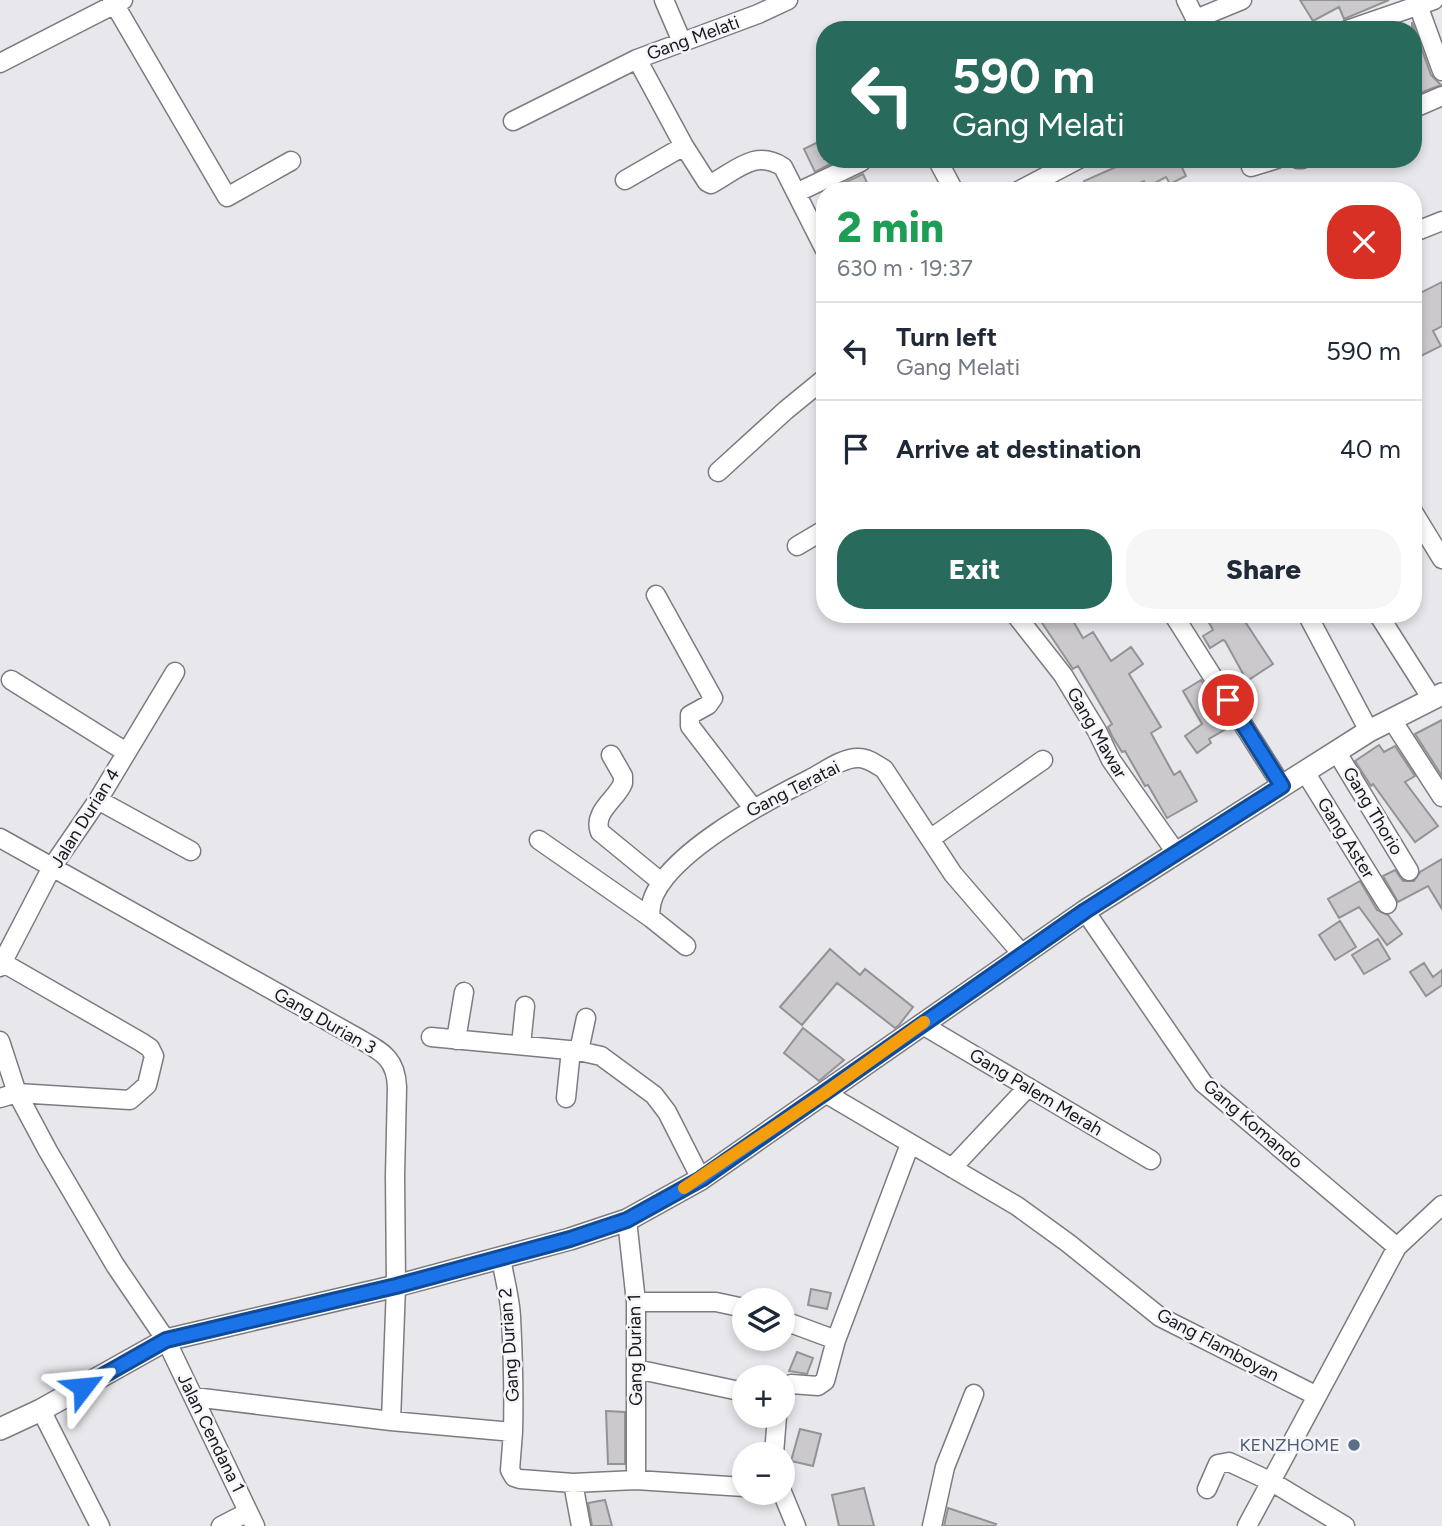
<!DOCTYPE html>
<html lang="en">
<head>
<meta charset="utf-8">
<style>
  body { margin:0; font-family:Figtree,sans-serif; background:#f6f6f7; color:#1f2937; height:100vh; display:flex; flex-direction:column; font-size:26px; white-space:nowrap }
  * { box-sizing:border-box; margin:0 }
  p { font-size:23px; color:#747a83 }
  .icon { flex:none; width:38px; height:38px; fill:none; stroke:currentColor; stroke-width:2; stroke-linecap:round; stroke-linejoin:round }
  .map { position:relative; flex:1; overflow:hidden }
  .panel { position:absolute; left:816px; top:182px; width:606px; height:441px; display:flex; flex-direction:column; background:#fff; border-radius:28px; box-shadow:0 4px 10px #0003 }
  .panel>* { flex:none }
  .hud { position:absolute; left:816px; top:21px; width:606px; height:147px; border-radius:28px; box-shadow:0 4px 10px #0003; background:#286b5c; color:#fff; overflow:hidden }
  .tools { position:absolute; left:732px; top:1288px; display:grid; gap:14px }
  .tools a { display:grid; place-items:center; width:63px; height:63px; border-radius:50%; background:#fff; box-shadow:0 4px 10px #0003; font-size:35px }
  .pin { position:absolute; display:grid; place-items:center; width:60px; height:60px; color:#fff; margin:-30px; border:4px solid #fff; border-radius:50%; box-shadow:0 2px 7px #0007 }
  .me { position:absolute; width:77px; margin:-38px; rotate:61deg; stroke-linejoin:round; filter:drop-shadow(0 0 5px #0008) }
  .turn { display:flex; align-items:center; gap:24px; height:147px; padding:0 21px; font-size:32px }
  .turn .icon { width:91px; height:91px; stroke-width:2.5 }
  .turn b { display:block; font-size:49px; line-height:60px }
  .round { display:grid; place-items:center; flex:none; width:74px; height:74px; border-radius:28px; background:#f6f6f7 }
  .headline { display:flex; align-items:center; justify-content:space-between; height:119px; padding:0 21px }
  h1 { font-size:42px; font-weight:800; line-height:52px; color:#1e9e55 }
  .primary-button { display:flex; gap:14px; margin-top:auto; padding:14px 21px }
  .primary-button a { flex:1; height:80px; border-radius:28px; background:#286b5c; color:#fff; font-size:28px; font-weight:800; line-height:80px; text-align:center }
  .primary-button a+a { background:#f6f6f7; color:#1f2937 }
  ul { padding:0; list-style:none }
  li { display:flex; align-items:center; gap:21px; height:98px; padding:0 21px; border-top:2px solid #e0e1e3 }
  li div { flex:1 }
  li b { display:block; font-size:26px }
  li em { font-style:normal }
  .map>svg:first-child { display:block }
  .building { fill:#cbc9cc; stroke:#949295; stroke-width:2 }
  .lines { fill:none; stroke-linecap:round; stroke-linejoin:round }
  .minor-casing { stroke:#7c7c80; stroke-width:21 }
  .tertiary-casing { stroke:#7c7c80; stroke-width:24 }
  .minor { stroke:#fff; stroke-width:18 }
  .tertiary { stroke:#fff; stroke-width:21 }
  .route-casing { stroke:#114b97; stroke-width:18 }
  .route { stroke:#1a73e8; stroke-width:12 }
  .slow { stroke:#f59e0b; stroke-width:12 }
  .service-dot { fill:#5c6f8a; stroke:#f5f5fa; stroke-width:2.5 }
  .labels { text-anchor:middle; stroke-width:5; stroke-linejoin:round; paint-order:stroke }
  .street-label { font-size:18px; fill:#18181a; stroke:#f5f5fa }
  .service-label { font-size:18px; fill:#4e5e75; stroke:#f5f5fa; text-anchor:end }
</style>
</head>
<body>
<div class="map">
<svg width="1442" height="1526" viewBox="0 0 1442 1526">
  <rect width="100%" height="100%" fill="#e8e8ec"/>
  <!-- building -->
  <path class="building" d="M 1300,0 L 1389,0 L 1344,19 L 1339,7 L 1313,21 Z
    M 1412,22 L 1431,75 L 1441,85 L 1420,93 L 1412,81 Z
    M 824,139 L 824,159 L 840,159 L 815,172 L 804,149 Z
    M 1134,159 L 1178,159 L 1186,176 L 1170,184 L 1166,177 L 1147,187 L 1144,181 L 1121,191 L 1087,191 L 1084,181 Z
    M 863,174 L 869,187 L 862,191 L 827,191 Z
    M 1442,282 L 1442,326 L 1433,331 L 1441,346 L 1421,356 L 1412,338 L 1412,297 Z
    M 1036,614 L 1069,614 L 1083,638 L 1093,632 L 1111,661 L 1131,647 L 1143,664 L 1129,674 L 1161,727 L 1151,733 L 1174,775 L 1180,771 L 1197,801 L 1167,818 L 1148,785 L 1145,786 L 1125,751 L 1122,752 L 1112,736 L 1108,727 L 1112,724 L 1078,666 L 1073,669 Z
    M 1204,614 L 1240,614 L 1273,664 L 1247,681 L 1225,641 L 1223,640 L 1210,648 L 1203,636 L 1213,630 Z
    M 1201,680 L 1231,726 L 1209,739 L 1211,743 L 1197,753 L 1185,736 L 1202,724 L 1183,691 Z
    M 1442,720 L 1442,776 L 1415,734 Z
    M 1379,745 L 1384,752 L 1395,746 L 1415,776 L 1405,782 L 1438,826 L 1415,842 L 1373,784 L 1371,786 L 1355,761 Z
    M 1442,859 L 1442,909 L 1428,886 L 1398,902 L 1383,876 L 1395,870 L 1403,881 L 1414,881 L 1420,872 Z
    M 1360,881 L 1377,910 L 1388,915 L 1402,934 L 1387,945 L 1359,907 L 1339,918 L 1328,899 Z
    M 1340,921 L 1356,947 L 1335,960 L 1319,935 Z
    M 1378,939 L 1390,959 L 1364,974 L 1352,955 Z
    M 830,949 L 860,975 L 865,969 L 913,1007 L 899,1025 L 895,1028 L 837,983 L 802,1025 L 780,1007 Z
    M 1424,963 L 1433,977 L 1442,970 L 1442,985 L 1426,996 L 1410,972 Z
    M 803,1028 L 844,1060 L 819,1081 L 784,1053 Z
    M 811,1289 L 831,1293 L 827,1309 L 808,1305 Z
    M 797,1352 L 813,1358 L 807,1374 L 789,1371 Z
    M 606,1411 L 625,1412 L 625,1464 L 608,1464 Z
    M 800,1429 L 821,1434 L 813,1466 L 791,1461 Z
    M 864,1488 L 874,1526 L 839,1526 L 832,1495 Z
    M 605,1500 L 612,1526 L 592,1526 L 588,1503 Z
    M 948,1508 L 996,1524 L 995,1526 L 944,1526 Z"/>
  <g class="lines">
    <!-- minor casing -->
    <g class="minor-casing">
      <path id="minor" d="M 112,0 L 227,197 L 291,161
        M 664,0 L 682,42
        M 1186,0 L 1200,28
        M 1418,5 L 1442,71
        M 1196,19 L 1242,0
        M 1347,30 L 1434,0
        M 637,59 L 684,146 L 707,182 L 711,184 C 737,170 755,149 783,167 L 824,248
        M 0,63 L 123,0
        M 1412,109 L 1442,96
        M 513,121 L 637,59 L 758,14 L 788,0
        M 937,159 L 954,191
        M 1298,159 L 1302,159
        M 1251,167 L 1277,159
        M 625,180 L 684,146
        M 1018,191 L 1079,159
        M 796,193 L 861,162
        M 1412,233 L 1442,221
        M 718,472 L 786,410 L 824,379
        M 1412,510 L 1442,559
        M 797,546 L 824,530
        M 656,595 L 713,698 L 708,705 L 690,715 L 690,726 L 753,808
        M 1015,614 L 1063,675 L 1097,731 L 1111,760 L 1177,854
        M 1173,614 L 1282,786
        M 1307,614 L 1369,731
        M 1378,614 L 1432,699
        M 11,680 L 126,752
        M 1392,720 L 1442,797
        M 1336,751 L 1409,871
        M 611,755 L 623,776 L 623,783 C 617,799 592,812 600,832 L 661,882
        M 1305,772 L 1387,904
        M 98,800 L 191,851
        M 0,838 L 358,1038 C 382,1052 396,1058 397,1087 L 395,1176 L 396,1286 L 391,1421
        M 930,839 L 1043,760
        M 539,840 L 651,918
        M 1085,911 L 1203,1083 L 1397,1247
        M 686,946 L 651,918 C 640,866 770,799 810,779 C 824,772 843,757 859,758 C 868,758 877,765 884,769 L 953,874 L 1022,954
        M 0,961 L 141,1042 L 150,1048 L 154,1056 L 147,1085 L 130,1100 L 17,1093 L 0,1098
        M 0,967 L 52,867 L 98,800 L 175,672
        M 921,1024 L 1151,1160
        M 431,1037 L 579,1051 L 601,1056 L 654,1095 L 667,1112 L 701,1179
        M 456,1040 L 464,992
        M 0,1041 L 17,1093 L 48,1151 L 115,1265 L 166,1340 L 255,1526
        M 521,1045 L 525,1006
        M 579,1051 L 586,1018
        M 825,1093 L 1017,1206 L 1068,1243 L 1160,1317 L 1317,1396 L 1397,1247 L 1442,1205
        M 566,1098 L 571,1050
        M 952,1168 L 1028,1087
        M 627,1220 L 636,1302 L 636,1480
        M 501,1258 C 504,1277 510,1298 511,1317 C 513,1356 514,1394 513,1432
        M 636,1302 L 716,1302 L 744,1308
        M 782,1320 L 836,1340 L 825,1381 L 818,1386 L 791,1384 L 782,1392
        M 836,1340 L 910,1144
        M 636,1369 L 744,1392
        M 194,1397 L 391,1421 L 513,1432 L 510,1470 L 514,1477 L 520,1479 L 573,1483 L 636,1480 L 744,1487
        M 41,1410 L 100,1526
        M 774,1454 L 777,1416
        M 573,1483 L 581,1526
        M 1207,1489 L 1218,1464 L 1229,1462 L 1272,1482 L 1345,1526
        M 782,1492 L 796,1526
        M 221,1526 L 248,1512
        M 932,1526 L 945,1467 L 974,1394
        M 1247,1526 L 1317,1396"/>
    </g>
    <!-- tertiary casing -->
    <g class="tertiary-casing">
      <path id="tertiary" d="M 0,1429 L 41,1410 L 166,1340 L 396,1286 L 570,1239 L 627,1220 L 701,1179 L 1085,911 L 1369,731 L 1442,694"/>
    </g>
    <!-- minor -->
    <use href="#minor" class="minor"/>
    <!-- tertiary -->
    <use href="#tertiary" class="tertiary"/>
  </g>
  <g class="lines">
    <!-- route casing -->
    <g class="route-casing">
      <path id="route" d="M 83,1387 L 166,1340 L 396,1286 L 570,1239 L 627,1220 L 701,1179 L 1085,911 L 1282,786 L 1228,700"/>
    </g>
    <!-- route -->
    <use href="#route" class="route"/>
    <!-- slow -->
    <path class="slow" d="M 684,1188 L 825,1093 L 924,1022"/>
  </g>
  <!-- markers -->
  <circle class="service-dot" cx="1354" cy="1445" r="7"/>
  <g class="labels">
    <!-- street labels -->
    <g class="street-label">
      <text transform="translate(693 38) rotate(-20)" y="6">Gang Melati</text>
      <text transform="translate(1097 733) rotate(60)" y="6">Gang Mawar</text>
      <text transform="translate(793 789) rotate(-27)" y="6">Gang Teratai</text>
      <text transform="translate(1373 811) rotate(59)" y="6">Gang Thorio</text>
      <text transform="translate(85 818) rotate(-58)" y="6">Jalan Durian 4</text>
      <text transform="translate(1346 838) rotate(58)" y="6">Gang Aster</text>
      <text transform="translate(325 1021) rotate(30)" y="6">Gang Durian 3</text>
      <text transform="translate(1036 1092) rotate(31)" y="6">Gang Palem Merah</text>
      <text transform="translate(1253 1124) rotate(41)" y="6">Gang Komando</text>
      <text transform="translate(509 1345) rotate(-94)" y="6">Gang Durian 2</text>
      <text transform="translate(1218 1345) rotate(28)" y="6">Gang Flamboyan</text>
      <text transform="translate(635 1350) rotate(-91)" y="6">Gang Durian 1</text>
      <text transform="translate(211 1433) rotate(64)" y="6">Jalan Cendana 1</text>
    </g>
    <!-- service labels -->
    <g class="service-label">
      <text x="1340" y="1451">KENZHOME</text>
    </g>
  </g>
</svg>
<div class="tools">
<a><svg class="icon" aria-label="layers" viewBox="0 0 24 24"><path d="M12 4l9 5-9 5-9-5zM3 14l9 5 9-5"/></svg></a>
<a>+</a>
<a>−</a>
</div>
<div class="pin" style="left:1228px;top:700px;background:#d93025"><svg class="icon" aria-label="arrive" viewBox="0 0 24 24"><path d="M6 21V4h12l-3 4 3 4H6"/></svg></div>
<svg class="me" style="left:83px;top:1387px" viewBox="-20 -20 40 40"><path d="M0-17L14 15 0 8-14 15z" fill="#1a73e8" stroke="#fff" stroke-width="4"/></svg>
<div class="hud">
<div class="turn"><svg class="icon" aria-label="left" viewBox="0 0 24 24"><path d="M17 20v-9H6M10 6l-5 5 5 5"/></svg><div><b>590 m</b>Gang Melati</div></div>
</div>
<section class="panel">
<div class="headline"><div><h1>2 min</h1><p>630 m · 19:37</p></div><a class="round" style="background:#d93025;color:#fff"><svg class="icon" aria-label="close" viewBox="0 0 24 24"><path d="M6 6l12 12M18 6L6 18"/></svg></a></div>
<ul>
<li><svg class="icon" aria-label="left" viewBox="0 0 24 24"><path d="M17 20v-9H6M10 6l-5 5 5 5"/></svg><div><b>Turn left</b><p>Gang Melati</p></div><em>590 m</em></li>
<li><svg class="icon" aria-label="arrive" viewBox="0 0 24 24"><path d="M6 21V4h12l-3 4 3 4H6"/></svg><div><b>Arrive at destination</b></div><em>40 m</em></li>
</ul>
<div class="primary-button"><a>Exit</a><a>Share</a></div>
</section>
</div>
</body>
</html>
